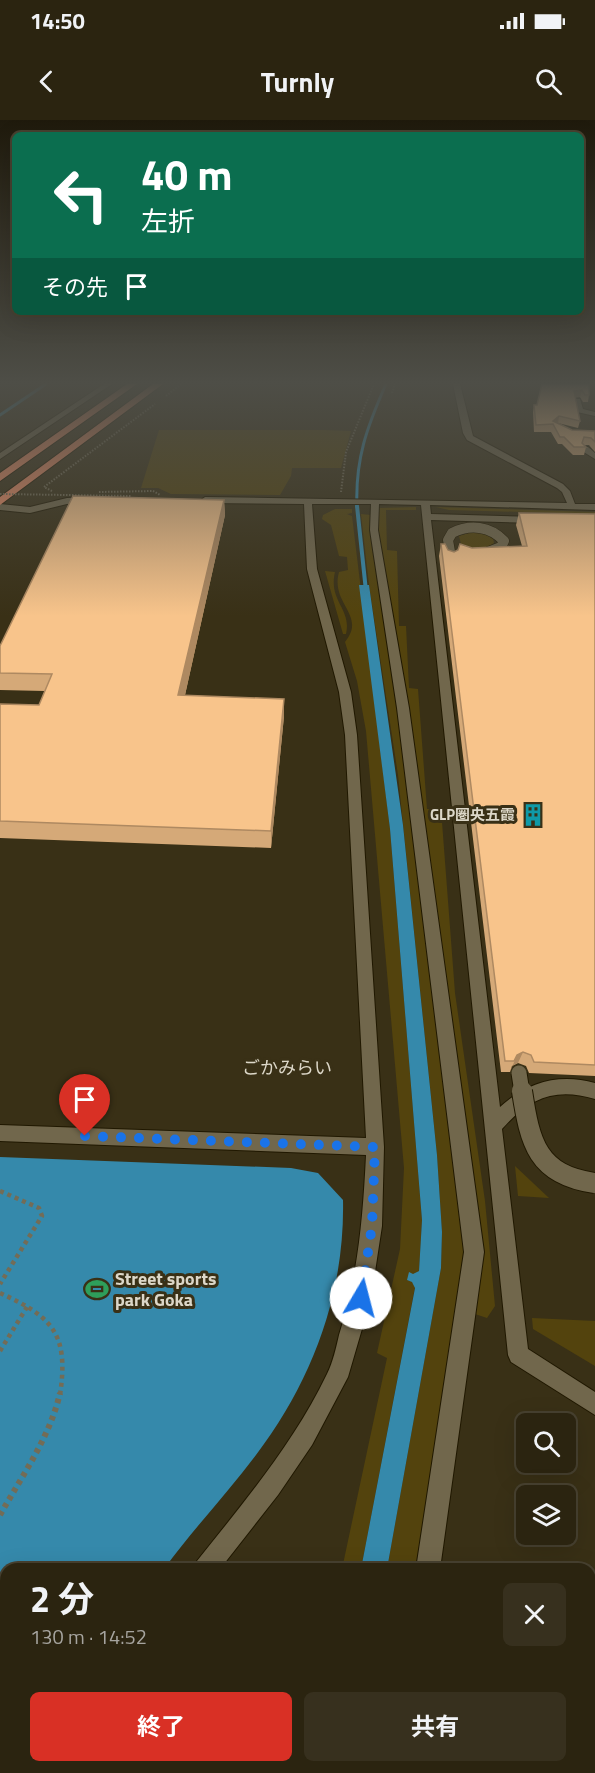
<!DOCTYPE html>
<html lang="ja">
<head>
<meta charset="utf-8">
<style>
  body { margin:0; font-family:"Titillium Web","Noto Sans JP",sans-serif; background:#37301e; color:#f1f3f6; height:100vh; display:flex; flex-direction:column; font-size:22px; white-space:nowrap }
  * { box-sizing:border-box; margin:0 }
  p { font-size:20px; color:#a6a49f }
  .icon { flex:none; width:33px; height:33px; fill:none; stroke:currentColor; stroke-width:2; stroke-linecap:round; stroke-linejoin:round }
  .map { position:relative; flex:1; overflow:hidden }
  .panel { position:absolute; left:0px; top:1443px; width:596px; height:210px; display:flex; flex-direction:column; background:#2b2410; border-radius:18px 18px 0 0; box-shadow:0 6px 24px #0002,0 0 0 2px #474130 }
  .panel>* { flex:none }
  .top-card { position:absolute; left:12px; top:12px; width:572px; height:183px; border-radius:9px; box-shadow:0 6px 24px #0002,0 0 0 2px #474130; background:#0b6e4f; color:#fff; overflow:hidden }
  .tools { position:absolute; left:516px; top:1293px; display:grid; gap:12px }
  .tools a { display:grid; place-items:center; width:60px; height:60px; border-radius:9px; background:#2b2410; box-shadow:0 6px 24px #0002,0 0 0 2px #474130; font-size:30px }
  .pin { position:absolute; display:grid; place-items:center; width:51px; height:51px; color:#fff; margin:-62px -26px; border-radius:50% 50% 50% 0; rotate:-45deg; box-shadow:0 0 6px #0007 }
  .pin .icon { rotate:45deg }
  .me { position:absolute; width:66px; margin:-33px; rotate:8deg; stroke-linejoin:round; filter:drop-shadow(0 0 4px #0008) }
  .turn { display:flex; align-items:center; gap:21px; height:126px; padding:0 30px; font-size:27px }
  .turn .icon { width:78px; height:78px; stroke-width:2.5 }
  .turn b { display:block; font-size:42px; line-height:51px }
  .then { display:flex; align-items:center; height:57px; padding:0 30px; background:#0003; gap:12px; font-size:22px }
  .round { display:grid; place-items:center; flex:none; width:63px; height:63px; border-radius:9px; background:#37301e }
  .summary { display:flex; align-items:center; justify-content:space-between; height:102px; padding:0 30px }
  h1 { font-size:36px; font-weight:700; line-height:45px }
  .action { display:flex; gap:12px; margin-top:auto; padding:12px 30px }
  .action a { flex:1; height:69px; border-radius:9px; background:#d93025; color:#fff; font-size:24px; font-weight:700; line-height:69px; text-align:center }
  .action a+a { background:#37301e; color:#f1f3f6 }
  .status { display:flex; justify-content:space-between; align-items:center; height:42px; padding:0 30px; background:#2b2410; direction:ltr }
  .status svg { height:16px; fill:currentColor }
  header { display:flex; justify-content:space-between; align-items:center; height:78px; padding:0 30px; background:#2b2410; font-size:27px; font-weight:700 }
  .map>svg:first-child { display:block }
  .green { fill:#53430d }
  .water { fill:#3589ab }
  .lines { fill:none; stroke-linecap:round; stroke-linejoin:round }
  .stream-far1 { stroke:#3589ab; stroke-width:3 }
  .stream { stroke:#3589ab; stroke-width:4 }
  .minor-casing { stroke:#201800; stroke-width:2 }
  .highway-casing { stroke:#201800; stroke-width:2 }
  .path-far2 { stroke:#736c56; stroke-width:2; stroke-dasharray:1.5 1.5; stroke-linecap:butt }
  .path-far1 { stroke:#736c56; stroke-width:4.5; stroke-dasharray:4 4; stroke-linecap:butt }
  .path { stroke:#736c56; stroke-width:6; stroke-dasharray:4.5 4.5; stroke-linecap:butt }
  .minor { fill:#71674c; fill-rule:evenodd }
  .highway { fill:#ef8d66; fill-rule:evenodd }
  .minor-bridge-far2-casing { stroke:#201800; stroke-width:11; stroke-linecap:butt }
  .minor-bridge-far1-casing { stroke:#201800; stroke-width:17; stroke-linecap:butt }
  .minor-bridge-casing { stroke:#201800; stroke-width:22; stroke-linecap:butt }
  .path-bridge { stroke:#736c56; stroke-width:2; stroke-dasharray:1.5 1.5; stroke-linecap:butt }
  .minor-bridge-far2 { stroke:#71674c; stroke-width:10 }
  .minor-bridge-far1 { stroke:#71674c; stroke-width:15 }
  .minor-bridge { stroke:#71674c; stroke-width:20 }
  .wall { fill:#d5a978 }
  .shaded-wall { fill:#ae8961 }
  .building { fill:#f8c48b; stroke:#ae8961; stroke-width:1.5 }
  .route { stroke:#1a73e8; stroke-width:10; stroke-dasharray:0 18 }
  .labels { text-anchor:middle; stroke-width:6; stroke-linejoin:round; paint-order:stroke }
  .poi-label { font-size:15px; font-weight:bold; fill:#dcd7c8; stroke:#393016; text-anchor:end }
  .quarter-label { font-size:18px; fill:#dcd7c8; stroke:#393016 }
  .near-poi-label { font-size:18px; font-weight:bold; fill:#dcd7c8; stroke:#393016; text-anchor:start }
</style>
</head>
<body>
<div class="status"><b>14:50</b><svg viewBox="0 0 49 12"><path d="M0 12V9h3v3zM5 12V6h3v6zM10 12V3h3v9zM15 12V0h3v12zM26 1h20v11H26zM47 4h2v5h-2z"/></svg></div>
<header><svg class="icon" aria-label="back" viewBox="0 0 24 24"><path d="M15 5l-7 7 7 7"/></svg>Turnly<svg class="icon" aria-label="search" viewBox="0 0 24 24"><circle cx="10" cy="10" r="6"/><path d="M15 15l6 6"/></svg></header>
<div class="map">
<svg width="595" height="1653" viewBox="0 0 595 1653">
  <rect width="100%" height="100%" fill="#393016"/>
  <!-- green -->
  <path class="green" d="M 159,310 L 324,310 L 351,311 L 341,348 L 292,348 L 291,356 L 280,375 L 171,374 L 158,368 L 141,368 Z
    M 416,387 L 416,390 L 386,390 L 387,430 L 397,431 L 399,506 L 406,506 L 409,568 L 418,569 L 427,689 L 441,689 L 455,873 L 485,1081 L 495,1186 L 487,1198 L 475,1194 L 377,410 L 378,388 Z
    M 436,387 L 595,392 L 595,394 L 449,390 Z
    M 335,389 L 352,389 L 352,393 L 347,394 L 352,396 L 390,709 L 422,1100 L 419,1151 L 407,1160 L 412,1161 L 415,1167 L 361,1449 L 342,1449 L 387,1238 L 377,1233 L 400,1129 L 404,1048 L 366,611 L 357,561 L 345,522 C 367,495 330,484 339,452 L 348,450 L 347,437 L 339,436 L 331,405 L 322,399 L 323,395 Z
    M 361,394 L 371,395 L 400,598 L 464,1135 L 416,1449 L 387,1449 L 441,1148 L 442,1112 L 437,1035 L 398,655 L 369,465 Z
    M 472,412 L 484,413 L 493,418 L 494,423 C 485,431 471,430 461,424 L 459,416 Z
    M 325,451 L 335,452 C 328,481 352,489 346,514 L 343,514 Z
    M 515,1046 L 549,1078 L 518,1076 Z
    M 532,1198 L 595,1201 L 595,1246 L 533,1209 Z"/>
  <!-- water -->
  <path class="water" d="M 359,465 L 369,465 L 403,705 L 437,1035 L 442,1112 L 441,1148 L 387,1449 L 361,1449 L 415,1168 L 412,1162 L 407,1160 L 409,1152 L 413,1154 L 419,1151 L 422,1100 L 390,709 Z
    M 0,1037 L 291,1048 L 318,1053 L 343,1080 C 345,1174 312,1261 256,1335 C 227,1374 193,1409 164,1449 L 6,1449 L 6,1480 L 0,1479 Z"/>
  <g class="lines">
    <!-- stream-far1 -->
    <path class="stream-far1" d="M 0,295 L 46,264
      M 357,387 C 355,339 367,307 386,264"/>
    <!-- stream -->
    <path class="stream" d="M 357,386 L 366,471"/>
    <!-- minor casing -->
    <g class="minor-casing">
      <path id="minor" d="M 104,264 L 112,264 L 0,339 L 0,333 Z
        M 453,264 L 460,264 L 473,316 L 563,364 L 570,371 L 575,384 L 595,384 L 595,390 L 430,385 L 431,394 L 538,397 L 542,400 L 538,403 L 431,400 L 500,987 C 527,962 559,953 595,963 L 595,979 C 555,967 529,978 502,1009 L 528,1229 L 595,1272 L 595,1295 L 511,1242 L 508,1235 L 421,385 L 379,384 L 378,410 L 409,588 L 484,1132 L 440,1449 L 416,1449 L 464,1132 L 397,588 L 370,410 L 371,384 L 312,384 L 317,449 L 351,572 L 357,615 L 384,1027 L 382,1106 L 371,1178 L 348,1257 L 312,1325 L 278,1375 L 220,1449 L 193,1449 L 197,1441 C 244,1382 294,1323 327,1254 C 333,1242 336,1228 339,1215 C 358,1156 363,1097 366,1035 L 0,1021 L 0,1005 L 366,1018 L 345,615 L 339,572 L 307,449 L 304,384 L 205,383 L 201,380 L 205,377 L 567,383 L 562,372 L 557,368 L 467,320 L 463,313 Z
        M 574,279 L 580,279 L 583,289 L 595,292 L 595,296 L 577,292 Z
        M 582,327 L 588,327 L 595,333 L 595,339 L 582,331 Z
        M 91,377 L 95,380 L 94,382 L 67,384 L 30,393 L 0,390 L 0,384 L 30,387 L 67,378 Z
        M 595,1478 L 595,1535 L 590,1538 L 590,1480 Z
        M 590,1593 L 595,1595 L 595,1623 L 590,1621 Z
        M 79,1647 L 105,1647 L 103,1653 L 77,1653 Z
        M 558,1647 L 584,1647 L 583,1653 L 557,1653 Z"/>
    </g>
    <!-- highway casing -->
    <g class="highway-casing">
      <path id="highway" d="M 127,264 L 137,264 L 0,361 L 0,353 Z
        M 153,264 L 163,264 L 0,385 L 0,377 Z"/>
    </g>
    <!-- path-far2 -->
    <path class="path-far2" d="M 392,273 L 395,264
      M 166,276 L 181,264
      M 52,371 L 44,367 L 155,284
      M 99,372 L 153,371 L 160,375
      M 341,372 L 346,332 L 374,264"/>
    <!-- path-far1 -->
    <path class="path-far1" d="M 0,1071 L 39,1088 L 42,1096 L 0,1164
      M 0,1173 C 53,1197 69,1214 60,1275
      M 0,1231 L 27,1187"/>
    <!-- path -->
    <path class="path" d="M 0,1395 C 22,1356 50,1317 60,1273"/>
    <!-- minor -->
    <use href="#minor" class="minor"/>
    <!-- highway -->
    <use href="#highway" class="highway"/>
    <!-- minor-bridge-far2 casing -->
    <g class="minor-bridge-far2-casing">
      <path id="minor-bridge-far2" d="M 451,437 L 448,420 L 452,413 C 470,404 490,406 504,421 L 501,427 L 483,434"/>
    </g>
    <!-- minor-bridge-far1 casing -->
    <g class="minor-bridge-far1-casing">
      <path id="minor-bridge-far1" d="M 519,953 L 522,972"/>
    </g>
    <!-- minor-bridge casing -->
    <g class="minor-bridge-casing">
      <path id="minor-bridge" d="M 522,971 C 530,1023 537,1055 595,1063"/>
    </g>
    <!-- path-bridge -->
    <path class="path-bridge" d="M 0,374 L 131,376"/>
    <!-- minor-bridge-far2 -->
    <use href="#minor-bridge-far2" class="minor-bridge-far2"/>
    <!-- minor-bridge-far1 -->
    <use href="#minor-bridge-far1" class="minor-bridge-far1"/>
    <!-- minor-bridge -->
    <use href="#minor-bridge" class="minor-bridge"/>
  </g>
  <!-- wall -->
  <path class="wall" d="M 589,264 L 589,275 L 588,282 L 583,282 L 580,277 L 575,277 L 580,301 L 578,308 L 558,303 L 572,310 L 595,311 L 595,332 L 589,325 L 583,325 L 586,327 L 584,335 L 573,335 L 562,324 L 558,324 L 551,312 L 534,312 L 533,292 L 534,285 L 537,285 Z
    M 224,380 L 225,395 L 185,575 L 284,596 L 271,728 L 0,718 L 0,584 L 39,585 L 45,571 L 0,570 L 0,526 Z
    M 519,393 L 595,394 L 595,956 L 529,953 L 526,946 L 518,943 L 512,946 L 510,952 L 501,952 L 439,436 L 441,424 L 448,430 L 454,432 L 472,428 L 522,426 L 516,405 Z"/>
  <!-- shaded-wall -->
  <path class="shaded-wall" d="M 582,270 L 580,277 L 572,278 L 574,271 Z
    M 559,296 L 558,303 L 553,304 L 553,301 Z
    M 224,380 L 225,395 L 181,593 L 178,575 Z
    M 284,579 L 284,596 L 271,728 L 271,711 Z
    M 523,932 L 518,943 L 512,946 L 510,952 L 517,935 Z"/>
  <!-- building -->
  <path class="building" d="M 542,264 L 589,264 L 589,275 L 585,275 L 582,270 L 574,271 L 580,301 L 559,296 L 553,301 L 572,310 L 595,311 L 595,322 L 591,318 L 584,317 L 582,323 L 586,327 L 574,327 L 564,317 L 560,317 L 553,304 L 536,305 L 534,285 L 537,285 Z
    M 73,376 L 224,380 L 178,575 L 284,579 L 271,711 L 0,701 L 0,584 L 39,585 L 52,554 L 0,553 L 0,526 Z
    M 519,393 L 595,394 L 595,945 L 534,942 L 531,935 L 523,932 L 517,935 L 514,941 L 505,941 L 441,424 L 445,424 L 448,430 L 454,432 L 458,430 L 460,424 L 472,428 L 527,426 Z"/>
  <!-- sky -->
  <linearGradient id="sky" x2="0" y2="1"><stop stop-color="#1f1a0c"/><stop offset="0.53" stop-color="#4e4e47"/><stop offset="1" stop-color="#4e4e47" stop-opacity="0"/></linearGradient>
  <rect width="595" height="496" fill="url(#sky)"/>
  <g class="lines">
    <!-- route -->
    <path class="route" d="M 85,1016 L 375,1027 L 372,1106 L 361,1178"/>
  </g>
  <!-- icons -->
  <defs>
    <g id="building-bare" transform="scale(1.8)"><path d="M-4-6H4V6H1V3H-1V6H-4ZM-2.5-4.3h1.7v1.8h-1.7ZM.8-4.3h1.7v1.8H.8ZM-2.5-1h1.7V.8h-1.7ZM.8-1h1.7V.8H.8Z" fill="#0f9aa8" stroke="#393016" stroke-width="2.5" paint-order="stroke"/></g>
    <g id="stadium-bare" transform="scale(1.8)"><path d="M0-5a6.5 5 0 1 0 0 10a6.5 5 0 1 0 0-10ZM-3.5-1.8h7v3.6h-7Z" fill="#2e9e5b" stroke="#393016" stroke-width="2.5" paint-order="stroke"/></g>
  </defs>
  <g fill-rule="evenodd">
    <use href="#building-bare" x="533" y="695"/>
    <use href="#stadium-bare" x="97" y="1169"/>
  </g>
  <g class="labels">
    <!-- poi labels -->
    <g class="poi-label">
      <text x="515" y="700">GLP圏央五霞</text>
    </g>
    <!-- quarter labels -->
    <g class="quarter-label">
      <text x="287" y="954">ごかみらい</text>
    </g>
    <!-- near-poi labels -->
    <g class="near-poi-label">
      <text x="115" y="1165">Street sports<tspan x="115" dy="21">park Goka</tspan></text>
    </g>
  </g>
</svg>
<div class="tools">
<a><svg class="icon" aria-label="search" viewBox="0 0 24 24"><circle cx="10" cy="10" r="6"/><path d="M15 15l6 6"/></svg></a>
<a><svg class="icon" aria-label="layers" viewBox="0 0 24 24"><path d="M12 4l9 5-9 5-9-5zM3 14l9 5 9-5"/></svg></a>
</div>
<div class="pin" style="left:85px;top:1016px;background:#d93025"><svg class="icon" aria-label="arrive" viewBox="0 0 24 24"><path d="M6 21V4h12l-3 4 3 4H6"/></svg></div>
<svg class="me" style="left:361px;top:1178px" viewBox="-20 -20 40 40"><circle r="19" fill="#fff"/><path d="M0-13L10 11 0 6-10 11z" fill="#1a73e8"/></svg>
<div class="top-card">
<div class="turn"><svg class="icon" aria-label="left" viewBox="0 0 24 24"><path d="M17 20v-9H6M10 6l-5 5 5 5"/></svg><div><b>40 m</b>左折</div></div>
<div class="then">その先<svg class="icon" aria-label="arrive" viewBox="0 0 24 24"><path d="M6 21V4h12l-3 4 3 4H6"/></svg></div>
</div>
<section class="panel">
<div class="summary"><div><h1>2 分</h1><p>130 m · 14:52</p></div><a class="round"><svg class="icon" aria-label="close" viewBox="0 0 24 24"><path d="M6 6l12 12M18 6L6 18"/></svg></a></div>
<div class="action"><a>終了</a><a>共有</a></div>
</section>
</div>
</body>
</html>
